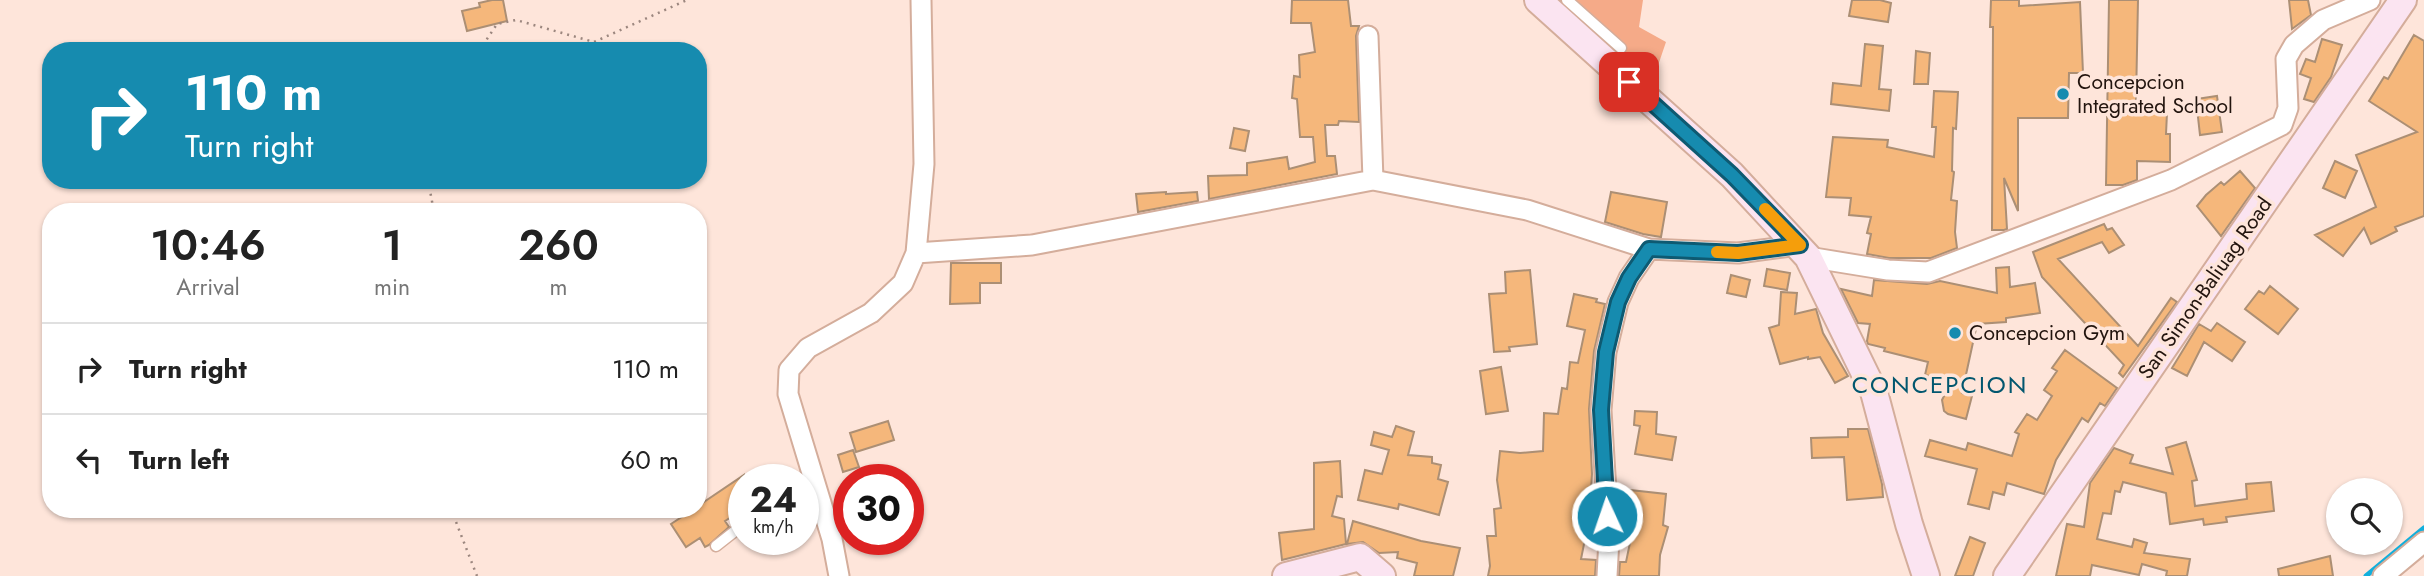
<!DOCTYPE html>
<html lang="en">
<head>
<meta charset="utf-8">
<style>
  body { margin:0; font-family:Jost,sans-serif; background:#f2f2f2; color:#222; height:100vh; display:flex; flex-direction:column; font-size:26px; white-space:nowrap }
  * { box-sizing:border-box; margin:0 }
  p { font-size:23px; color:#767676 }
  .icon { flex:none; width:38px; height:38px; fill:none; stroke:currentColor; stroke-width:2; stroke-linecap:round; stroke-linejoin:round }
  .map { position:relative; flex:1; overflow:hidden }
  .drawer { position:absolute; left:42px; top:203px; width:665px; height:315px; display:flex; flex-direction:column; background:#fff; border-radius:28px; box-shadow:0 2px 5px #0004 }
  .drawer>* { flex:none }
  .hud { position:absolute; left:42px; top:42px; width:665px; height:147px; border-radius:28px; box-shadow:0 2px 5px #0004; background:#168baf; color:#fff; overflow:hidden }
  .fabs { position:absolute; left:2326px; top:478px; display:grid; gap:14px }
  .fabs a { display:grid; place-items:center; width:77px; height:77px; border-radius:50%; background:#fff; box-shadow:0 2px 5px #0004; font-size:35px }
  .speed { position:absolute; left:728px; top:464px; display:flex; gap:14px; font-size:35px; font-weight:700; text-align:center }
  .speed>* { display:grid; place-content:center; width:91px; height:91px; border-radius:50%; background:#fff; box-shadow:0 2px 5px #0004; line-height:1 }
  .speed small { font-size:18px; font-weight:400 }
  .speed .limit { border:10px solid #d22; background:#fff; color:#111 }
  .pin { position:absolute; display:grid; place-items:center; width:60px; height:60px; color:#fff; margin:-30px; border-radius:14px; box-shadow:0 4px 10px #0006 }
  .me { position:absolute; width:77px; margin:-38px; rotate:357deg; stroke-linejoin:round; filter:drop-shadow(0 0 5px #0008) }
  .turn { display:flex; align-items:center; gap:24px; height:147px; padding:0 28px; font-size:32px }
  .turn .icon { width:91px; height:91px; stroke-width:2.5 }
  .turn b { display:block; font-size:49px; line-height:60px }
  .eta { display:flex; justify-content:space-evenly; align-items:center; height:119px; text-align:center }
  .eta b { font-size:42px; font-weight:600; line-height:49px }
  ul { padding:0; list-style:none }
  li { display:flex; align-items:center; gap:21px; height:91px; padding:0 28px; border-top:2px solid #e0e0e0 }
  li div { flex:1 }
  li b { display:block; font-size:26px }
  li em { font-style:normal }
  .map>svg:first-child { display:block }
  .green { fill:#f5aa88 }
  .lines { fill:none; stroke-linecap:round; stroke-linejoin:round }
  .stream { stroke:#12afdc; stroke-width:5 }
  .building { fill:#f5b77b; stroke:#ac8f74; stroke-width:2 }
  .lane-casing { stroke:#d4ad9b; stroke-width:13 }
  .street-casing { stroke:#d4ad9b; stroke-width:23 }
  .secondary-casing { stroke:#d4ad9b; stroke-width:30 }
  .path { stroke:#9c877f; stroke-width:2.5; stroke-dasharray:2 5; stroke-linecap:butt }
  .lane { stroke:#fff; stroke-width:10 }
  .street { stroke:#fff; stroke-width:19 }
  .secondary { stroke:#fbe4f1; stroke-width:26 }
  .route-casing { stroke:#0e5a72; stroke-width:18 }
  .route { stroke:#168baf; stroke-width:12 }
  .slow { stroke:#f59e0b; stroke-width:12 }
  .poi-dot { fill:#168baf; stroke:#fee5da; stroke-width:2.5 }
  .labels { text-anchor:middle; stroke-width:7; stroke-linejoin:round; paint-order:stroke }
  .poi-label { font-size:21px; fill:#22140e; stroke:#fee5da; text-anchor:start }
  .street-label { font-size:21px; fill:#22140e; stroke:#fee5da }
  .quarter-label { font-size:24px; letter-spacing:2px; fill:#02576f; stroke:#fee5da }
</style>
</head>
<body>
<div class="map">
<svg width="2424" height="576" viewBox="0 0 2424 576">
  <rect width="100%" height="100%" fill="#fee5da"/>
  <!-- green -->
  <path class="green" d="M 1559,0 L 1643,0 L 1639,27 L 1666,42 L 1652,83 Z"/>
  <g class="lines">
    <!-- stream -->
    <path class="stream" d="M 2366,576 L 2424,528"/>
  </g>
  <!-- building -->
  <path class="building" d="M 492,0 L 503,0 L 507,21 L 467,31 L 462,11 L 480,7 L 479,3 Z
    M 1292,0 L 1348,0 L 1351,26 L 1359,26 L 1356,36 L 1359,122 L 1339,121 L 1338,125 L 1325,125 L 1327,156 L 1335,156 L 1337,174 L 1209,199 L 1208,176 L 1247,175 L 1247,163 L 1287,157 L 1289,169 L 1315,162 L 1313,137 L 1300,137 L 1297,99 L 1292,98 L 1294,76 L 1300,77 L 1299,55 L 1315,52 L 1311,23 L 1291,23 Z
    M 1852,0 L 1880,0 L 1891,3 L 1888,22 L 1849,16 Z
    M 1991,0 L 2019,0 L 2019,6 L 2080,2 L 2083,73 L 2069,73 L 2068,118 L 2018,118 L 2018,211 L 2004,178 L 2007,229 L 2004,230 L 1992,230 L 1993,27 L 1990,27 Z
    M 2109,0 L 2138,0 L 2136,101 L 2138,101 L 2138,111 L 2167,113 L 2166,134 L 2170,134 L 2170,162 L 2137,161 L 2137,180 L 2123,185 L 2106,185 Z
    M 2289,0 L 2308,0 L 2311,15 L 2292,29 Z
    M 2414,35 L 2424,41 L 2424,216 L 2395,227 L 2397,231 L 2371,244 L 2364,228 L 2343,256 L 2315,235 L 2376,207 L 2356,155 L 2417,132 L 2369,101 L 2384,77 L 2388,79 Z
    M 2322,39 L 2342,45 L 2331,77 L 2314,102 L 2304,99 L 2311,78 L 2300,74 L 2306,59 L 2315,62 Z
    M 1865,44 L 1883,46 L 1879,89 L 1891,90 L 1889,111 L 1831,104 L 1833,83 L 1861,86 Z
    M 1916,51 L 1930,53 L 1928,84 L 1914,84 Z
    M 1934,91 L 1958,92 L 1956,129 L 1953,128 L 1952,171 L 1954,172 L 1951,200 L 1957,201 L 1955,232 L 1957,248 L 1931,258 L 1889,258 L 1867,254 L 1871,234 L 1867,233 L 1871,217 L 1849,215 L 1851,198 L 1826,197 L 1833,137 L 1888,140 L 1887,147 L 1934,157 L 1936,127 L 1932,127 Z
    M 2217,96 L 2222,132 L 2200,135 L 2196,99 Z
    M 1234,128 L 1249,131 L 1245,151 L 1230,148 Z
    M 2335,161 L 2357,171 L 2345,198 L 2323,188 Z
    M 2240,171 L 2255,188 L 2221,236 L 2197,206 L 2206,195 L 2221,182 L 2224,185 Z
    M 1166,192 L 1166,194 L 1197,192 L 1198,201 L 1138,212 L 1136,194 Z
    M 1611,192 L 1667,202 L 1661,237 L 1643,234 L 1605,222 Z
    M 2104,224 L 2107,230 L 2112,228 L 2124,245 L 2109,253 L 2102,242 L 2058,259 L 2138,346 L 2171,298 L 2177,302 L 2123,377 L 2119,373 L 2124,365 L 2042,277 L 2033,252 Z
    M 951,263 L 1001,263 L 1001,283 L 980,283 L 980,303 L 950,304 Z
    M 2009,267 L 2010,287 L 2035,283 L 2040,313 L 2006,318 L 2006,322 L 1977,324 L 1962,393 L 1972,396 L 1966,419 L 1948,414 L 1944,411 L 1942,400 L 1952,381 L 1925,375 L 1928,362 L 1884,351 L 1885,348 L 1868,344 L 1867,341 L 1870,324 L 1858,323 L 1841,289 L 1872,296 L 1874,280 L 1927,284 L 1940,281 L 1997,293 L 1996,268 Z
    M 1767,269 L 1790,273 L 1787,290 L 1764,286 Z
    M 1530,270 L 1537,344 L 1509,347 L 1510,351 L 1494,352 L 1489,294 L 1506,293 L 1505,272 Z
    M 1731,275 L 1750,280 L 1746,297 L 1727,293 Z
    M 2270,286 L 2298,309 L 2278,334 L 2245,309 L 2259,291 L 2264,294 Z
    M 1781,292 L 1797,293 L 1795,314 L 1816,309 L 1823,333 L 1848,376 L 1835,383 L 1820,357 L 1808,359 L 1808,357 L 1780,364 L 1769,328 L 1779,325 Z
    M 1574,294 L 1597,299 L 1596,302 L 1605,304 L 1594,351 L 1589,409 L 1592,474 L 1589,519 L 1581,559 L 1596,560 L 1595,576 L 1488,576 L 1490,566 L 1487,536 L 1496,536 L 1494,509 L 1501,508 L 1497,480 L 1500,451 L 1520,453 L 1543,451 L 1544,413 L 1558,414 L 1562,388 L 1567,389 L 1570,362 L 1578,363 L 1585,330 L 1567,326 Z
    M 2217,323 L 2245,342 L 2232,361 L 2204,342 L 2187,376 L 2172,368 L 2199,324 L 2211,331 Z
    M 2065,350 L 2117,388 L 2105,406 L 2100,403 L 2088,422 L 2082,418 L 2056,460 L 2044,494 L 2007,483 L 2004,495 L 1993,492 L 1989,509 L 1968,504 L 1977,469 L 1925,456 L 1930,440 L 1966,450 L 1968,443 L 2012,456 L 2019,434 L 2015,432 L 2027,414 L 2037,420 L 2052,396 L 2044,390 L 2057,371 L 2052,368 Z
    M 1501,367 L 1508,411 L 1486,414 L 1480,371 Z
    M 1635,411 L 1657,412 L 1656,434 L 1676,437 L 1672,460 L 1635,454 L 1640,426 L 1634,425 Z
    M 888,421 L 894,440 L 856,452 L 850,433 Z
    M 1396,426 L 1414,432 L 1408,455 L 1432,457 L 1432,463 L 1441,465 L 1438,479 L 1448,482 L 1439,515 L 1399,504 L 1398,509 L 1358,500 L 1365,470 L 1382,474 L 1389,450 L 1371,445 L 1374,432 L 1392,437 Z
    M 1848,429 L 1868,429 L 1882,484 L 1883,497 L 1847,500 L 1844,457 L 1812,458 L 1811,438 L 1848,437 Z
    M 2186,442 L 2197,480 L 2192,481 L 2195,506 L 2247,499 L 2246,484 L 2271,482 L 2274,511 L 2226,517 L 2227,522 L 2204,525 L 2203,519 L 2170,524 L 2166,493 L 2123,482 L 2120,492 L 2115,491 L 2111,514 L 2103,513 L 2097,539 L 2132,547 L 2134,539 L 2147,543 L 2144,553 L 2190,559 L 2187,576 L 2166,576 L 2167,571 L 2142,564 L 2139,575 L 2092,565 L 2090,576 L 2056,576 L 2067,524 L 2084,527 L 2090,483 L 2114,448 L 2133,455 L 2130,463 L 2173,474 L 2166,448 Z
    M 853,450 L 859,467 L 843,472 L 838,455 Z
    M 1340,461 L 1342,497 L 1337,496 L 1332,516 L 1344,519 L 1346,544 L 1282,560 L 1279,533 L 1314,529 L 1314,463 Z
    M 744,475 L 744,509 L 725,521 L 729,527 L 709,545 L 705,547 L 700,538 L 686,547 L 671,524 L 694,509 L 698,509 L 698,506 Z
    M 1621,489 L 1666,494 L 1663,525 L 1668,527 L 1660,555 L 1659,576 L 1619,576 L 1620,562 L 1626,562 L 1635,519 L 1620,518 Z
    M 1353,521 L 1421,541 L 1460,548 L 1453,576 L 1414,576 L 1417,563 L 1397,558 L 1398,552 L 1379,553 L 1363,542 L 1347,544 Z
    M 1970,537 L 1985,543 L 1973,576 L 1955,576 Z
    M 2330,556 L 2333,576 L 2279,576 L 2278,569 Z"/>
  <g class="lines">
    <!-- lane casing -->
    <g class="lane-casing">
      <path id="lane" d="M 1567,0 L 1621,48
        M 716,546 L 744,524"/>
    </g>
    <!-- street casing -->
    <g class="street-casing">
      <path id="street" d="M 1368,36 L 1373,180
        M 916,253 L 1032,245 L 1373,180 L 1527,210 L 1649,249
        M 1808,257 L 1888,270 L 1928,272 L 2171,180 L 2282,125 L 2288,108 L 2286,59 L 2294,45 L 2323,20 L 2370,0
        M 839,576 L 832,539 L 788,394 L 789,370 L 808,348 L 871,313 L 903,283 L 916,253 L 924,164 L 921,0
        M 1607,576 L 1609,539 L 1601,410 L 1606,352 L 1618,302 L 1629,278 L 1649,249 L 1738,253 L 1799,245
        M 2383,576 L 2424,542"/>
    </g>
    <!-- secondary casing -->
    <g class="secondary-casing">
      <path id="secondary" d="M 1538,0 L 1732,175 L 1808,257 L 1874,392 L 1909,524 L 1926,576
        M 1286,576 L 1360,557 L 1382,576
        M 2007,576 L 2403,0"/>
    </g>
    <!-- path -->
    <path class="path" d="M 479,51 L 497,24 L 516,20 L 594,42 L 687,0
      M 428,180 L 434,212
      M 451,509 L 477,576"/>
    <!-- lane -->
    <use href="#lane" class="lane"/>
    <!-- street -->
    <use href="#street" class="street"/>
    <!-- secondary -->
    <use href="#secondary" class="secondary"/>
  </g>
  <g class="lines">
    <!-- route casing -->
    <g class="route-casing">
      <path id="route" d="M 1607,516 L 1601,410 L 1606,352 L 1618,302 L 1629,278 L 1649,249 L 1738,253 L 1800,245 L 1732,175 L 1629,82"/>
    </g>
    <!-- route -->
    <use href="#route" class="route"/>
    <!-- slow -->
    <path class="slow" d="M 1717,252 L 1738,253 L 1800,245 L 1765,209"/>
  </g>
  <!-- markers -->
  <g class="poi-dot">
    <circle cx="2063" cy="94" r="7"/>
    <circle cx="1955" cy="333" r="7"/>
  </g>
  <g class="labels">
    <!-- poi labels -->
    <g class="poi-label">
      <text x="2077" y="89">Concepcion<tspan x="2077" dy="24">Integrated School</tspan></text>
      <text x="1969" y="340">Concepcion Gym</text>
    </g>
    <!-- street labels -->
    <g class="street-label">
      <text transform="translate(2205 288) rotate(-55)" y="7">San Simon-Baliuag Road</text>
    </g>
    <!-- quarter labels -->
    <g class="quarter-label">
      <text x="1940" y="393">CONCEPCION</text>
    </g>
  </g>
</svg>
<div class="fabs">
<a><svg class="icon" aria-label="search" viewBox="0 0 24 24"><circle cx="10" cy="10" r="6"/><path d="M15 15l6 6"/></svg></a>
</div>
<div class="speed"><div>24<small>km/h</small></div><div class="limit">30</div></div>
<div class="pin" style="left:1629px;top:82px;background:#d93025"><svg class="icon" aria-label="arrive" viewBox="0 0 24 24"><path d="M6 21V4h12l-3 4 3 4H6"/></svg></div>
<svg class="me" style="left:1607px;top:516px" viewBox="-20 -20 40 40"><circle r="17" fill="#168baf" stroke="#fff" stroke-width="3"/><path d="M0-11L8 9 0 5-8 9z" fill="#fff"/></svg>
<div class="hud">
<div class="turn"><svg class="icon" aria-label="right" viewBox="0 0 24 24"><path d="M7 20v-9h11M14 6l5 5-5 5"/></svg><div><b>110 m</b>Turn right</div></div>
</div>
<section class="drawer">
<div class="eta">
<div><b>10:46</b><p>Arrival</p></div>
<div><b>1</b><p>min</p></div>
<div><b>260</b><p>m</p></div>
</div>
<ul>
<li><svg class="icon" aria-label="right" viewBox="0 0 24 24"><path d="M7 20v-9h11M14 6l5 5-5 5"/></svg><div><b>Turn right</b></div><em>110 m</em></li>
<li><svg class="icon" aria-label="left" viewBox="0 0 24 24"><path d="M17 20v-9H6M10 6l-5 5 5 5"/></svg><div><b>Turn left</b></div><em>60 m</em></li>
</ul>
</section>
</div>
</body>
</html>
